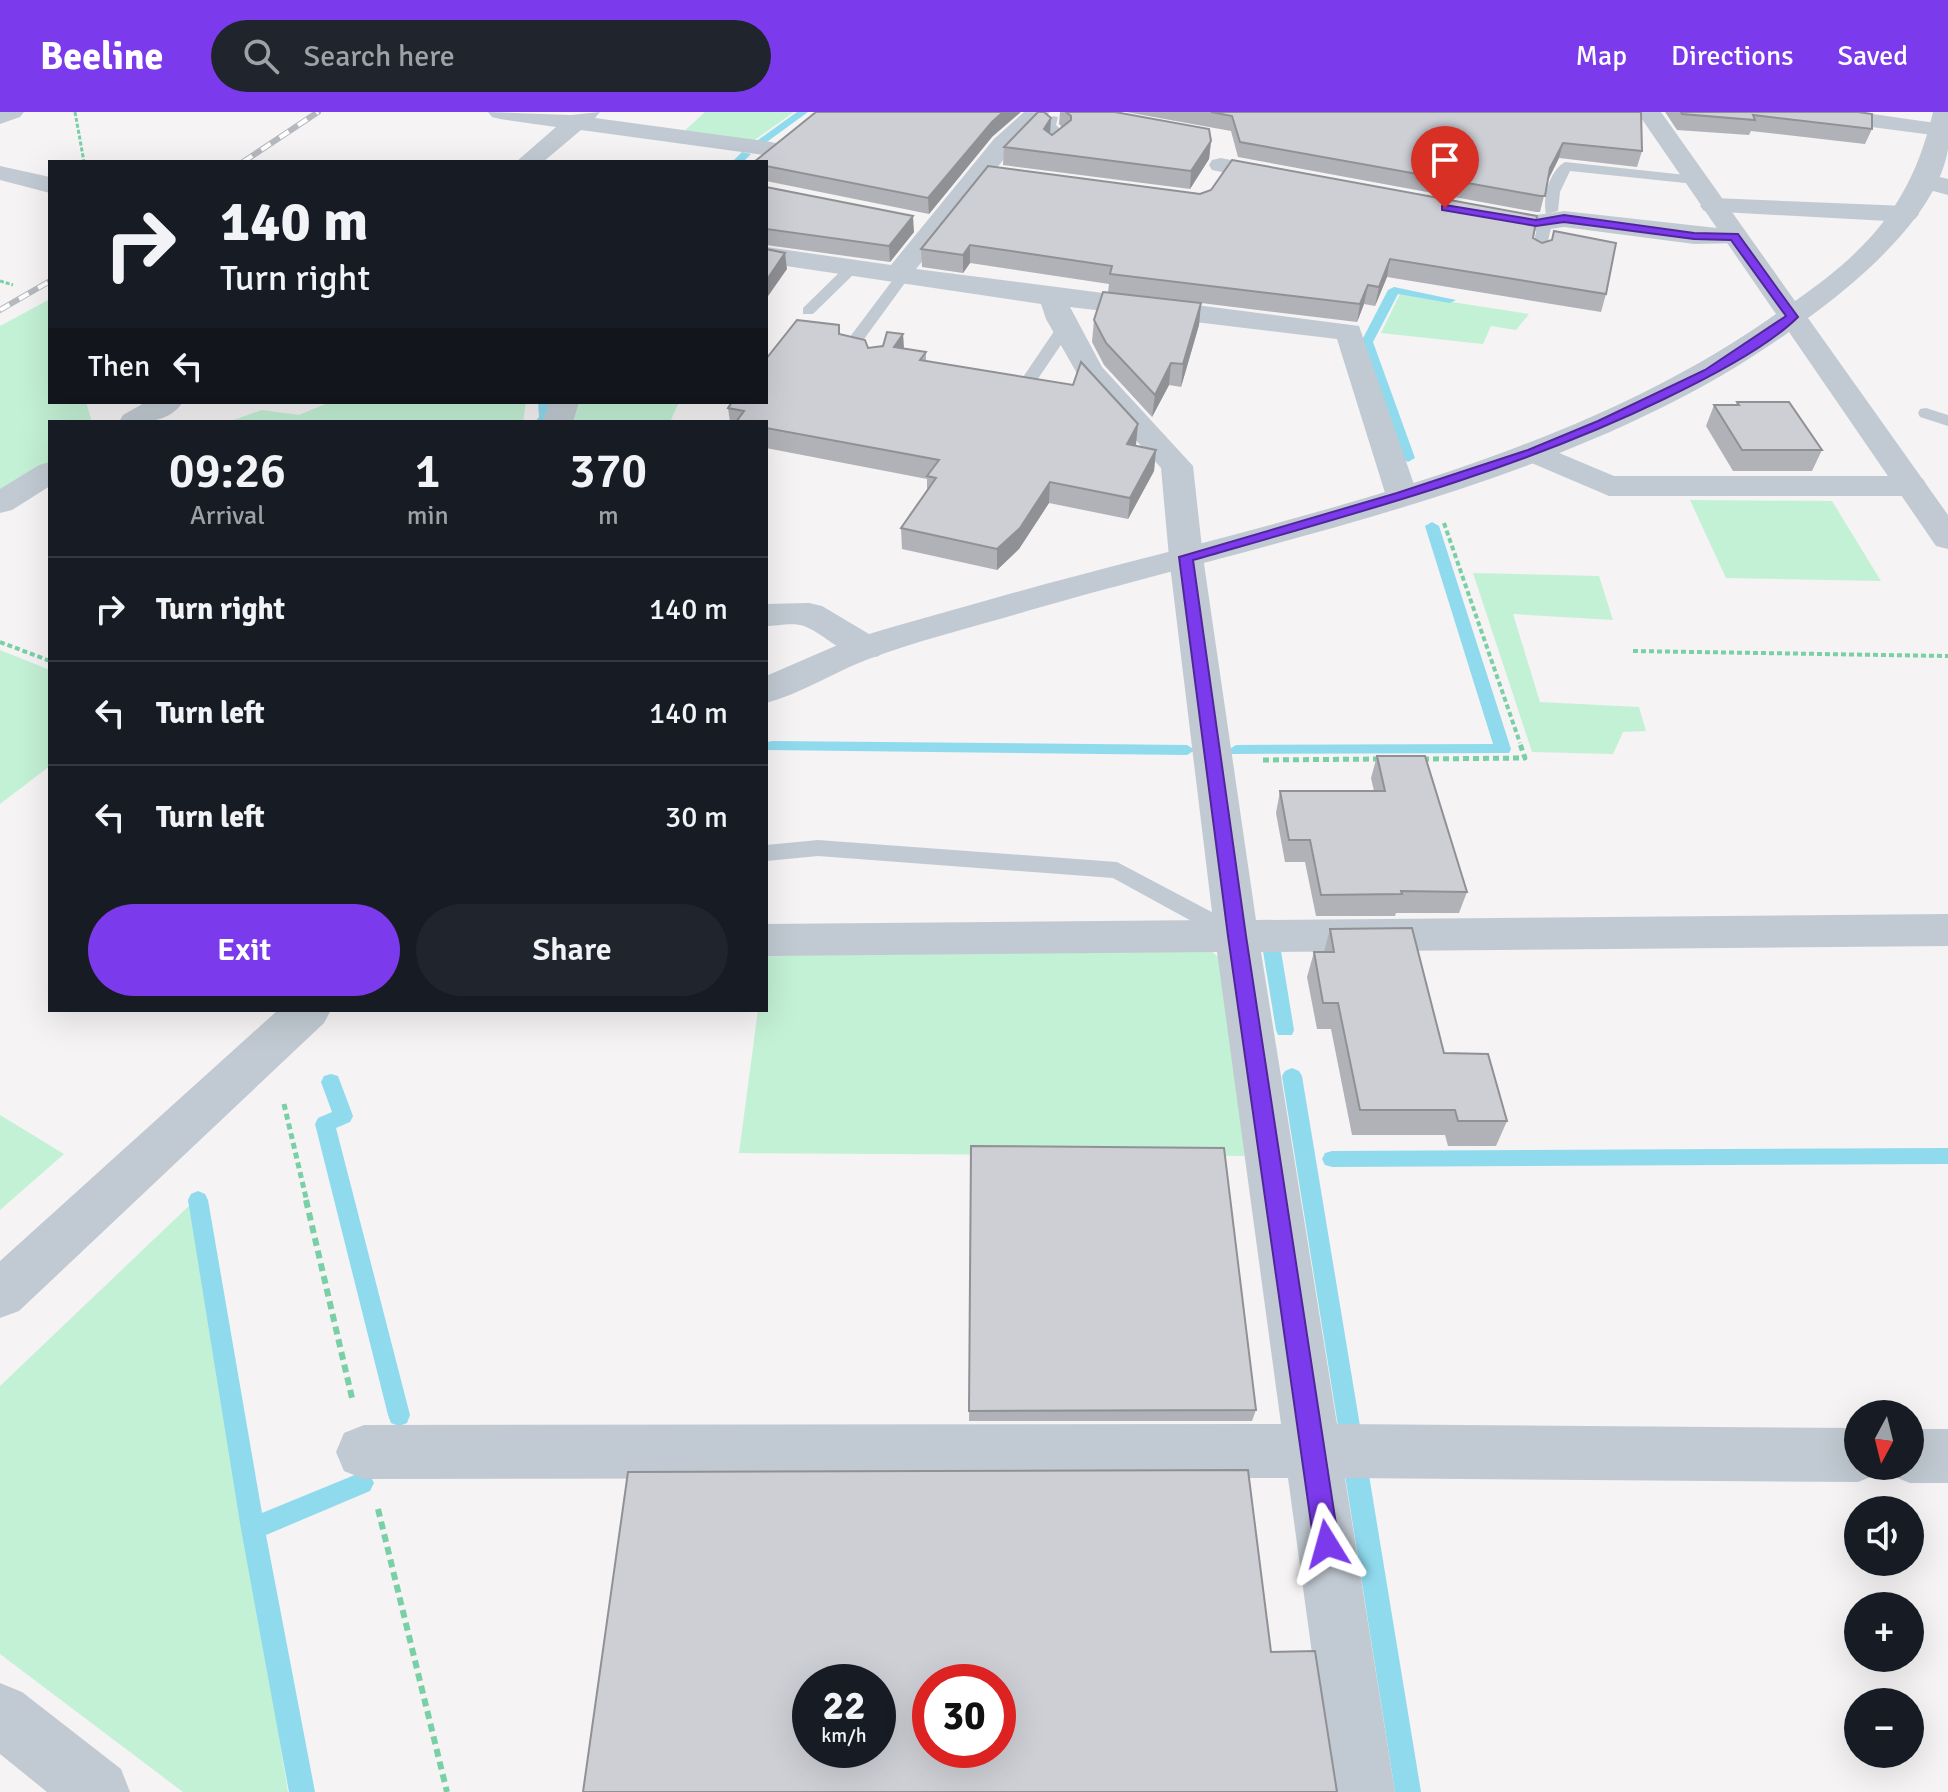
<!DOCTYPE html>
<html lang="en">
<head>
<meta charset="utf-8">
<style>
  body { margin:0; font-family:Signika,sans-serif; background:#20242c; color:#f1f3f6; height:100vh; display:flex; flex-direction:column; font-size:30px; white-space:nowrap }
  * { box-sizing:border-box; margin:0 }
  p { font-size:26px; color:#9ea1a6 }
  .icon { flex:none; width:44px; height:44px; fill:none; stroke:currentColor; stroke-width:2; stroke-linecap:round; stroke-linejoin:round }
  .map { position:relative; flex:1; overflow:hidden }
  .sheet { position:absolute; left:48px; top:308px; width:720px; height:592px; display:flex; flex-direction:column; background:#171b24; border-radius:0px; box-shadow:0 8px 32px #0002 }
  .sheet>* { flex:none }
  .hud { position:absolute; left:48px; top:48px; width:720px; height:244px; border-radius:0px; box-shadow:0 8px 32px #0002; background:#171b24; color:#f1f3f6; overflow:hidden }
  .needle { width:52px; rotate:187deg }
  .buttons { position:absolute; left:1844px; top:1288px; display:grid; gap:16px }
  .buttons a { display:grid; place-items:center; width:80px; height:80px; border-radius:50%; background:#171b24; box-shadow:0 8px 32px #0002; font-size:40px }
  .speed { position:absolute; left:792px; top:1552px; display:flex; gap:16px; font-size:40px; font-weight:700; text-align:center }
  .speed>* { display:grid; place-content:center; width:104px; height:104px; border-radius:50%; background:#171b24; box-shadow:0 8px 32px #0002; line-height:1 }
  .speed small { font-size:20px; font-weight:400 }
  .speed .limit { border:12px solid #d22; background:#fff; color:#111 }
  .pin { position:absolute; display:grid; place-items:center; width:68px; height:68px; color:#fff; margin:-82px -34px; border-radius:50% 50% 50% 0; rotate:-45deg; box-shadow:0 0 8px #0007 }
  .pin .icon { rotate:45deg }
  .me { position:absolute; width:88px; margin:-44px; rotate:352deg; stroke-linejoin:round; filter:drop-shadow(0 0 6px #0008) }
  .turn { display:flex; align-items:center; gap:28px; height:168px; padding:0 40px; font-size:36px }
  .turn .icon { width:104px; height:104px; stroke-width:2.5 }
  .turn b { display:block; font-size:56px; line-height:68px }
  .then { display:flex; align-items:center; height:76px; padding:0 40px; background:#0003; gap:16px; font-size:30px }
  .eta { display:flex; justify-content:space-evenly; align-items:center; height:136px; text-align:center }
  .eta b { font-size:48px; font-weight:600; line-height:56px }
  .action { display:flex; gap:16px; margin-top:auto; padding:16px 40px }
  .action a { flex:1; height:92px; border-radius:48px; background:#7c3aed; color:#fff; font-size:32px; font-weight:600; line-height:92px; text-align:center }
  .action a+a { background:#20242c; color:#f1f3f6 }
  ul { padding:0; list-style:none }
  li { display:flex; align-items:center; gap:24px; height:104px; padding:0 40px; border-top:2px solid #363941 }
  li div { flex:1 }
  li b { display:block; font-size:30px }
  li em { font-style:normal }
  header { display:flex; align-items:center; gap:48px; box-sizing:border-box; height:112px; padding:0 40px; background:#7c3aed; color:#fff }
  header strong { font-size:38px }
  nav { display:flex; gap:44px; margin-inline-start:auto; font-size:28px }
  .search { width:560px; height:72px; background:#20242c; display:flex; align-items:center; gap:20px; box-sizing:border-box; padding:0 28px; border-radius:44px; color:#9ea1a6; font-size:30px }
  .map>svg:first-child { display:block }
  .green { fill:#c3f1d5 }
  .lines { fill:none; stroke-linecap:round; stroke-linejoin:round }
  .stream { fill:#90daee; fill-rule:evenodd }
  .path-far3 { stroke:#7ad0a6; stroke-width:3; stroke-dasharray:4 2; stroke-linecap:butt }
  .path-far2 { stroke:#7ad0a6; stroke-width:4; stroke-dasharray:5 3; stroke-linecap:butt }
  .path-far1 { stroke:#7ad0a6; stroke-width:5; stroke-dasharray:6 4; stroke-linecap:butt }
  .path { stroke:#7ad0a6; stroke-width:6; stroke-dasharray:8 5; stroke-linecap:butt }
  .service { fill:#c1cad2; fill-rule:evenodd }
  .minor { fill:#c1cad2; fill-rule:evenodd }
  .tertiary { fill:#c1cad2; fill-rule:evenodd }
  .rail-casing { stroke:#b5b8bd; stroke-width:6 }
  .rail { stroke:#fff; stroke-width:4; stroke-dasharray:11; stroke-linecap:butt }
  .wall { fill:#b0b2b7 }
  .shaded-wall { fill:#909195 }
  .building { fill:#cdcfd5; stroke:#909195; stroke-width:2; fill-rule:evenodd }
  .route { fill:#7c3aed; stroke:#51269a; stroke-width:2 }
</style>
</head>
<body>
<header>
<strong>Beeline</strong>
<div class="search"><svg class="icon" aria-label="search" viewBox="0 0 24 24"><circle cx="10" cy="10" r="6"/><path d="M15 15l6 6"/></svg>Search here</div>
<nav><a>Map</a><a>Directions</a><a>Saved</a></nav>
</header>
<div class="map">
<svg width="1948" height="1680" viewBox="0 0 1948 1680">
  <rect width="100%" height="100%" fill="#f5f3f3"/>
  <!-- green -->
  <path class="green" d="M 705,0 L 794,0 L 749,32 L 681,22 Z
    M 1400,182 L 1529,202 L 1516,218 L 1491,214 L 1483,232 L 1381,221 Z
    M 50,187 L 50,290 L 86,290 L 92,310 L 50,310 L 50,350 L 0,379 L 0,214 Z
    M 330,290 L 526,290 L 523,310 L 228,310 L 262,298 L 299,303 Z
    M 577,290 L 679,290 L 670,310 L 573,310 Z
    M 1690,388 L 1832,389 L 1881,469 L 1726,466 Z
    M 1473,461 L 1599,464 L 1613,508 L 1513,502 L 1540,590 L 1639,595 L 1646,619 L 1623,620 L 1613,642 L 1532,640 Z
    M 0,538 L 50,558 L 50,654 L 0,692 Z
    M 1205,833 L 1222,849 L 1248,1044 L 739,1041 L 758,898 L 766,898 L 766,837 Z
    M 0,1003 L 64,1042 L 0,1098 Z
    M 193,1090 L 288,1680 L 183,1680 L 0,1542 L 0,1274 Z"/>
  <g class="lines">
    <!-- stream -->
    <path class="stream" d="M 797,0 L 808,0 L 764,32 L 758,32 L 758,28 Z
      M 742,40 L 751,42 L 743,50 L 732,50 Z
      M 1394,175 L 1456,188 L 1450,191 L 1398,182 L 1373,230 L 1415,346 L 1408,350 L 1401,346 L 1361,230 L 1388,178 Z
      M 538,290 L 550,290 L 551,305 L 548,310 L 535,310 L 539,305 Z
      M 1432,410 L 1439,414 L 1511,637 L 1509,641 L 1230,642 L 1228,638 L 1236,633 L 1493,632 L 1425,414 Z
      M 773,629 L 1187,633 L 1195,638 L 1187,643 L 767,638 L 767,630 Z
      M 1271,826 L 1280,833 L 1294,918 L 1292,923 L 1278,923 L 1276,918 L 1262,833 Z
      M 1292,956 L 1299,959 L 1302,964 L 1360,1314 L 1357,1322 L 1349,1325 L 1341,1322 L 1338,1314 L 1282,964 L 1285,959 Z
      M 331,962 L 338,964 L 353,1004 L 350,1010 L 336,1016 L 410,1303 L 407,1311 L 399,1314 L 391,1311 L 388,1303 L 315,1012 L 318,1006 L 332,1000 L 321,970 L 324,964 Z
      M 1948,1036 L 1948,1052 L 1332,1055 L 1325,1053 L 1322,1047 L 1325,1041 L 1332,1039 Z
      M 198,1079 L 205,1082 L 208,1088 L 262,1401 L 362,1360 L 370,1363 L 374,1371 L 370,1379 L 266,1423 L 315,1680 L 289,1680 L 241,1417 L 188,1088 L 191,1082 Z
      M 1357,1352 L 1365,1355 L 1369,1363 L 1421,1680 L 1395,1680 L 1345,1363 L 1349,1355 Z"/>
    <!-- path-far3 -->
    <path class="path-far3" d="M 75,0 L 84,50
      M 0,169 L 13,173"/>
    <!-- path-far2 -->
    <path class="path-far2" d="M 1444,411 L 1520,631
      M 0,530 L 50,549
      M 1633,539 L 1948,544"/>
    <!-- path-far1 -->
    <path class="path-far1" d="M 1423,647 L 1525,646 L 1519,629
      M 1263,648 L 1381,647
      M 284,992 L 307,1090"/>
    <!-- path -->
    <path class="path" d="M 306,1088 L 352,1286
      M 378,1397 L 447,1680"/>
    <!-- service -->
    <path class="service" d="M 1053,4 L 1058,5 L 1056,13 L 1068,24 L 1053,38 L 1046,34 L 1054,24 L 1043,13 Z
      M 1565,50 L 1695,64 L 1702,68 L 1695,72 L 1570,59 L 1560,80 L 1558,99 L 1546,102 C 1542,86 1550,58 1565,50 Z
      M 1545,107 L 1552,111 L 1545,143 L 1538,147 L 1531,143 L 1538,111 Z
      M 852,152 L 859,156 L 857,159 L 813,202 L 803,202 L 803,196 L 847,153 Z
      M 903,160 L 910,164 L 859,234 L 874,238 L 874,244 L 843,240 L 843,234 L 898,161 Z
      M 1065,210 L 1073,215 L 1031,277 L 1029,280 L 1017,280 L 1015,277 L 1059,212 Z
      M 1926,296 L 1948,303 L 1948,314 L 1920,305 L 1918,301 L 1920,297 Z
      M 818,728 L 1117,750 L 1242,816 L 1246,822 L 1242,828 L 1234,831 L 1226,828 L 1113,766 L 818,744 L 766,749 L 766,733 Z"/>
    <!-- minor -->
    <path class="minor" d="M 0,0 L 24,0 L 20,5 L 0,12 Z
      M 488,0 L 571,3 L 600,0 L 595,6 L 771,30 L 780,32 L 783,37 L 780,42 L 771,44 L 581,18 L 543,50 L 516,50 L 556,15 L 500,7 L 492,5 Z
      M 1024,0 L 1050,0 L 1012,37 L 916,157 L 1359,214 L 1418,384 L 1414,391 L 1402,394 L 1390,391 L 1386,384 L 1337,227 L 1070,195 L 1102,255 L 1193,354 L 1203,445 L 1256,808 L 1948,802 L 1948,834 L 1261,840 L 1337,1312 L 1858,1316 L 1858,1354 L 1881,1354 L 1878,1362 L 1858,1370 L 1345,1366 L 1395,1680 L 1331,1680 L 1288,1366 L 364,1367 L 344,1359 L 336,1340 L 344,1321 L 364,1313 L 1281,1312 L 1217,840 L 766,844 L 766,812 L 1213,808 L 1169,445 L 1161,356 L 1079,265 L 1046,207 L 1041,192 L 766,151 L 766,135 L 891,153 L 994,27 Z
      M 1798,0 L 1859,0 L 1942,12 L 1948,13 L 1948,25 L 1810,7 L 1802,5 Z
      M 1221,46 L 1295,61 L 1298,66 L 1295,71 L 1286,73 L 1212,58 L 1209,53 L 1212,48 Z
      M 0,54 L 50,65 L 50,81 L 0,68 Z
      M 1924,61 L 1948,67 L 1948,83 L 1915,74 L 1911,69 L 1915,64 Z
      M 1713,86 L 1906,94 L 1915,97 L 1919,102 L 1915,107 L 1906,110 L 1704,99 L 1700,94 L 1704,89 Z
      M 1475,93 L 1536,103 L 1564,99 L 1744,119 L 1748,125 L 1744,131 L 1694,132 L 1564,115 L 1536,119 L 1466,106 L 1462,101 L 1466,96 Z
      M 146,290 L 183,290 C 168,312 143,310 119,310 L 123,303 Z
      M 549,290 L 579,290 L 573,310 L 543,310 Z
      M 1533,330 L 1614,364 L 1911,364 L 1923,367 L 1927,374 L 1923,381 L 1911,384 L 1609,384 L 1522,347 L 1517,340 L 1522,333 Z
      M 50,350 L 50,374 L 12,398 L 0,401 L 0,377 L 39,353 Z
      M 809,491 L 822,494 L 879,528 L 884,536 L 879,544 C 848,552 831,525 804,514 C 794,510 777,514 766,514 L 766,492 Z
      M 1910,1317 L 1948,1317 L 1948,1371 L 1910,1371 L 1890,1363 L 1886,1354 L 1910,1354 Z
      M 0,1571 L 22,1580 L 121,1657 L 130,1680 L 47,1680 L 0,1642 Z"/>
    <!-- tertiary -->
    <path class="tertiary" d="M 1637,0 L 1661,0 L 1795,189 C 1870,137 1912,90 1933,0 L 1948,0 C 1948,12 1948,26 1948,37 C 1938,102 1858,170 1808,206 L 1948,403 L 1948,437 L 1936,434 L 1789,220 C 1577,372 1275,427 1027,499 C 974,515 918,528 866,548 C 832,561 801,582 766,591 L 766,564 L 840,532 C 884,516 929,505 974,492 C 1240,415 1547,364 1776,202 Z
      M 278,898 L 331,898 L 324,911 L 19,1199 L 0,1206 L 0,1149 Z"/>
    <!-- rail casing -->
    <g class="rail-casing">
      <path id="rail" d="M 243,50 L 318,0
        M 0,198 L 50,169"/>
    </g>
    <!-- rail -->
    <use href="#rail" class="rail"/>
  </g>
  <!-- wall -->
  <path class="wall" d="M 1060,0 L 1115,0 L 1211,29 L 1209,47 L 1190,77 L 1003,53 L 1004,35 L 1050,21 L 1052,23 L 1062,15 L 1059,12 Z
    M 1126,0 L 1641,0 L 1642,39 L 1637,55 L 1559,46 L 1548,68 L 1540,100 L 1536,100 L 1238,45 L 1231,19 Z
    M 1665,0 L 1858,0 L 1872,17 L 1865,32 L 1751,19 L 1749,23 L 1677,18 Z
    M 992,25 L 929,102 L 766,69 L 766,50 Z
    M 988,54 L 1533,126 L 1606,182 L 1601,200 L 1387,165 L 1375,194 L 1364,192 L 1357,210 L 1201,191 L 1199,213 L 1181,275 L 1169,273 L 1152,305 L 1104,253 L 1092,230 L 1094,208 L 1108,180 L 1109,172 L 970,151 L 963,161 L 922,155 L 921,137 Z
    M 766,75 L 914,120 L 890,150 L 766,133 Z
    M 839,222 L 868,236 L 883,234 L 903,222 L 904,236 L 926,240 L 926,249 L 1136,334 L 1156,338 L 1154,359 L 1128,407 L 1049,391 L 1019,437 L 997,458 L 902,437 L 901,416 L 927,379 L 927,367 L 766,336 L 766,310 L 730,310 L 728,296 Z
    M 1737,290 L 1822,338 L 1812,359 L 1733,359 L 1706,314 L 1714,293 L 1736,293 Z
    M 1377,644 L 1467,780 L 1459,801 L 1396,801 L 1395,804 L 1316,804 L 1305,750 L 1285,750 L 1276,701 L 1280,679 L 1374,679 L 1371,666 Z
    M 1330,817 L 1507,1009 L 1496,1034 L 1448,1034 L 1445,1023 L 1352,1023 L 1331,917 L 1317,917 L 1307,865 L 1314,840 L 1324,840 Z
    M 971,1034 L 1256,1298 L 1252,1309 L 969,1309 Z"/>
  <!-- shaded-wall -->
  <path class="shaded-wall" d="M 1003,0 L 1021,0 L 992,25 L 929,102 L 928,86 L 992,10 Z
    M 1051,6 L 1050,24 L 1044,17 Z
    M 1211,29 L 1209,47 L 1190,77 L 1191,59 Z
    M 1563,31 L 1559,46 L 1546,72 L 1550,56 Z
    M 913,104 L 914,120 L 890,150 L 889,134 Z
    M 970,133 L 970,151 L 963,161 L 963,143 Z
    M 785,141 L 787,157 L 766,187 L 766,169 Z
    M 1390,147 L 1387,165 L 1375,194 L 1379,175 Z
    M 1368,173 L 1364,192 L 1357,210 L 1360,192 Z
    M 1201,191 L 1199,213 L 1181,275 L 1183,252 Z
    M 903,222 L 904,242 L 894,235 Z
    M 1171,251 L 1169,273 L 1152,305 L 1155,283 Z
    M 1138,312 L 1136,333 L 1125,353 L 1127,332 Z
    M 1156,338 L 1154,359 L 1128,407 L 1130,386 Z
    M 1050,370 L 1049,391 L 1019,437 L 997,458 L 997,437 Z"/>
  <!-- building -->
  <path class="building" d="M 816,0 L 1003,0 L 992,10 L 928,86 L 766,54 L 766,50 L 754,50 Z
    M 1038,0 L 1044,0 L 1051,6 L 1044,17 L 1052,23 L 1071,8 L 1071,4 L 1066,0 L 1115,0 L 1209,17 L 1211,29 L 1191,59 L 1004,35 Z
    M 1211,0 L 1641,0 L 1642,39 L 1563,31 L 1550,56 L 1545,84 L 1540,84 L 1240,30 L 1232,4 Z
    M 1681,0 L 1858,0 L 1872,2 L 1872,17 L 1753,3 L 1755,8 L 1682,2 Z
    M 1232,48 L 1537,104 L 1533,126 L 1542,131 L 1552,128 L 1554,119 L 1616,131 L 1606,182 L 1390,147 L 1379,175 L 1368,173 L 1360,192 L 1110,162 L 1112,154 L 970,133 L 963,143 L 921,137 L 988,54 L 1200,82 L 1211,78 Z
    M 766,75 L 913,104 L 889,134 L 766,117 Z
    M 766,137 L 785,141 L 766,169 Z
    M 1103,180 L 1201,191 L 1183,252 L 1171,251 L 1155,283 L 1106,231 L 1094,208 Z
    M 797,208 L 839,213 L 839,222 L 865,228 L 868,236 L 883,234 L 887,220 L 903,222 L 894,235 L 926,240 L 920,248 L 1073,273 L 1081,250 L 1138,312 L 1127,332 L 1156,338 L 1130,386 L 1050,370 L 1020,416 L 997,437 L 901,416 L 936,366 L 927,364 L 939,348 L 766,316 L 766,310 L 736,310 L 744,299 L 728,296 L 732,290 L 766,290 L 766,247 Z
    M 1737,290 L 1789,290 L 1822,338 L 1742,338 L 1714,293 L 1739,293 Z
    M 1377,644 L 1425,644 L 1467,780 L 1401,779 L 1402,782 L 1321,783 L 1310,728 L 1289,728 L 1280,679 L 1385,679 Z
    M 1412,816 L 1444,941 L 1488,942 L 1507,1009 L 1458,1009 L 1455,998 L 1360,998 L 1338,891 L 1323,891 L 1314,840 L 1334,840 L 1330,817 Z
    M 971,1034 L 1224,1036 L 1256,1298 L 969,1299 Z
    M 1248,1358 L 1271,1540 L 1315,1539 L 1337,1680 L 583,1680 L 628,1360 ZM 810,1570 L 878,1570 L 878,1638 L 810,1638 ZM 930,1570 L 998,1570 L 998,1638 L 930,1638 Z"/>
  <!-- route -->
  <path class="route" d="M 1445,93 L 1536,108 L 1564,103 L 1694,121 L 1738,122 L 1798,205 C 1767,236 1704,268 1664,287 C 1514,360 1353,402 1193,448 L 1246,824 L 1339,1432 L 1335,1441 L 1327,1444 L 1318,1441 L 1314,1432 L 1228,824 L 1179,445 L 1397,381 L 1528,338 L 1598,309 L 1705,258 L 1786,204 L 1731,128 L 1694,127 L 1564,110 L 1536,114 L 1442,98 L 1442,94 Z"/>
</svg>
<div class="buttons">
<a><svg class="needle" viewBox="-14 -14 28 28"><path d="M0-13l5 13h-10z" fill="#e53935"/><path d="M0 13l5-13h-10z" fill="#9ea1a6"/></svg></a>
<a><svg class="icon" aria-label="sound" viewBox="0 0 24 24"><path d="M4 9h4l5-4v14l-5-4H4zM17 9q2 3 0 6"/></svg></a>
<a>+</a>
<a>−</a>
</div>
<div class="speed"><div>22<small>km/h</small></div><div class="limit">30</div></div>
<div class="pin" style="left:1445px;top:96px;background:#d93025"><svg class="icon" aria-label="arrive" viewBox="0 0 24 24"><path d="M6 21V4h12l-3 4 3 4H6"/></svg></div>
<svg class="me" style="left:1327px;top:1432px" viewBox="-20 -20 40 40"><path d="M0-17L14 15 0 8-14 15z" fill="#7c3aed" stroke="#fff" stroke-width="4"/></svg>
<div class="hud">
<div class="turn"><svg class="icon" aria-label="right" viewBox="0 0 24 24"><path d="M7 20v-9h11M14 6l5 5-5 5"/></svg><div><b>140 m</b>Turn right</div></div>
<div class="then">Then<svg class="icon" aria-label="left" viewBox="0 0 24 24"><path d="M17 20v-9H6M10 6l-5 5 5 5"/></svg></div>
</div>
<section class="sheet">
<div class="eta">
<div><b>09:26</b><p>Arrival</p></div>
<div><b>1</b><p>min</p></div>
<div><b>370</b><p>m</p></div>
</div>
<ul>
<li><svg class="icon" aria-label="right" viewBox="0 0 24 24"><path d="M7 20v-9h11M14 6l5 5-5 5"/></svg><div><b>Turn right</b></div><em>140 m</em></li>
<li><svg class="icon" aria-label="left" viewBox="0 0 24 24"><path d="M17 20v-9H6M10 6l-5 5 5 5"/></svg><div><b>Turn left</b></div><em>140 m</em></li>
<li><svg class="icon" aria-label="left" viewBox="0 0 24 24"><path d="M17 20v-9H6M10 6l-5 5 5 5"/></svg><div><b>Turn left</b></div><em>30 m</em></li>
</ul>
<div class="action"><a>Exit</a><a>Share</a></div>
</section>
</div>
</body>
</html>
